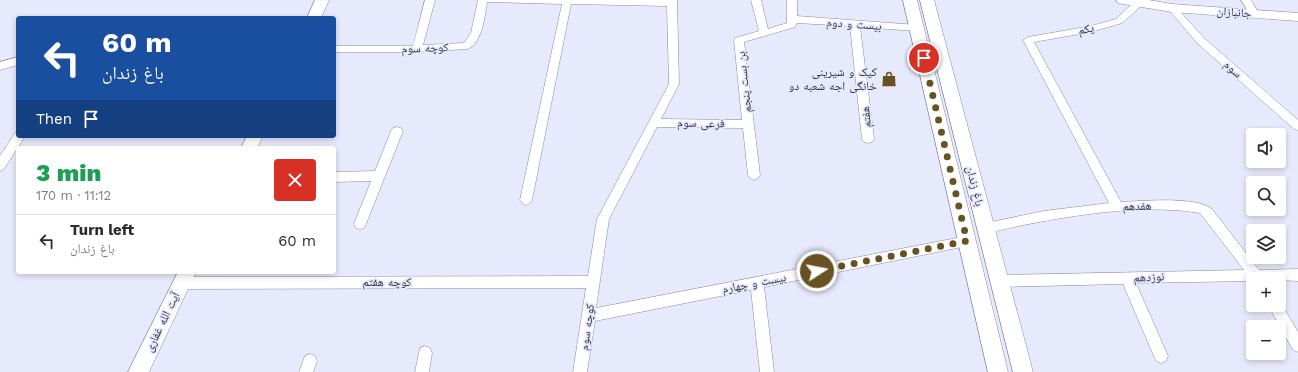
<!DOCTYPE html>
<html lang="en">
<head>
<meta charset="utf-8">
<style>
  body { margin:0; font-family:"Work Sans","Noto Naskh Arabic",sans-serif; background:#f7f7f7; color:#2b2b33; height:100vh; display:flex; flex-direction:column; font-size:15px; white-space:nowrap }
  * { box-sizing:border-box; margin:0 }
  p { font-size:13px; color:#7c7c81 }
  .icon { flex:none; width:22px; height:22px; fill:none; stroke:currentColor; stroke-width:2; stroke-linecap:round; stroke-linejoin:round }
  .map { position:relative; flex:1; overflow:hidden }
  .drawer { position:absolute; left:16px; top:146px; width:320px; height:128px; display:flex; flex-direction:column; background:#fff; border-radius:4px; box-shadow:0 2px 6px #0003 }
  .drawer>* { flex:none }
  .top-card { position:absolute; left:16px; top:16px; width:320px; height:122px; border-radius:4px; box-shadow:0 2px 6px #0003; background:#1a4fa0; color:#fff; overflow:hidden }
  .tools { position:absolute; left:1246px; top:128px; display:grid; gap:8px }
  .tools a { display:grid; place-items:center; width:40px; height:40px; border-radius:4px; background:#fff; box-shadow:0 2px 6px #0003; font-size:20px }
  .pin { position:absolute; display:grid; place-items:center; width:34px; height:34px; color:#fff; margin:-17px; border:2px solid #fff; border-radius:50%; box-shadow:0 1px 4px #0007 }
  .me { position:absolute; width:44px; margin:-22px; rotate:79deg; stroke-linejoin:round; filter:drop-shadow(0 0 3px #0008) }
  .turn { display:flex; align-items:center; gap:14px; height:84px; padding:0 20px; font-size:18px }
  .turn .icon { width:52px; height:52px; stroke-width:2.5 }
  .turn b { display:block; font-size:28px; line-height:34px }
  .then { display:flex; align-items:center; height:38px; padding:0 20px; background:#0003; gap:8px; font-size:15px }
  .round { display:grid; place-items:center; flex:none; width:42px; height:42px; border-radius:4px; background:#f7f7f7 }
  .headline { display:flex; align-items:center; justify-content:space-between; height:68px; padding:0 20px }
  h1 { font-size:24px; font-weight:800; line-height:30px; color:#1e9e55 }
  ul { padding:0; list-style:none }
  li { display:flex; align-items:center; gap:12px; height:52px; padding:0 20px; border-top:1px solid #e1e1e2 }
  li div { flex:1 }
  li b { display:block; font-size:15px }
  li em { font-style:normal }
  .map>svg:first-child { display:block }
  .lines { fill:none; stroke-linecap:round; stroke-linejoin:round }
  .street-casing { stroke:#8688a6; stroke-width:1 }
  .secondary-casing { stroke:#8688a6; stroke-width:1 }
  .street { fill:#fff; fill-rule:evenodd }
  .secondary { fill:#fff; fill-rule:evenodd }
  .route { stroke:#685221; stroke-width:7; stroke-dasharray:0 12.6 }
  .labels { text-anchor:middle; stroke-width:3.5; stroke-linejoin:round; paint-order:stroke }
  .street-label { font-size:12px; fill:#353542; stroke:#e7e9fc }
  .poi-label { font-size:12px; fill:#353542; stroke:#e7e9fc; text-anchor:end }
</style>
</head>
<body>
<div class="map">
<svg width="1298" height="372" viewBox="0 0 1298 372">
  <rect width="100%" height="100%" fill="#e7e9fc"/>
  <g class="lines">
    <!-- street casing -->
    <g class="street-casing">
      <path id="street" d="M 425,0 L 435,0 L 423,45 L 464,43 L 471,33 L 478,0 L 677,0 L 679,84 L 661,119 L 742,120 L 734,40 L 735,38 L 759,31 L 751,0 L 761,0 L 768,29 L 787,23 L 787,0 L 797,0 L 797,16 L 917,25 L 922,28 L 917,31 L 860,27 L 874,139 L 872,142 L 868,143 L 864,142 L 862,139 L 850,26 L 797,23 L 795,27 L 744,42 L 760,175 L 758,178 L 754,180 L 750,178 L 748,175 L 743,128 L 657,127 L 609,219 L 596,308 L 967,236 L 971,237 L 973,241 L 971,245 L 967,246 L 764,287 L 774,372 L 760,372 L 751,290 L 595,321 L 587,372 L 573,372 L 586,288 L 181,289 L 176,287 L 174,283 L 176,279 L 181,277 L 588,276 L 597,219 L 669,84 L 667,6 L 571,4 L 532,200 L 530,203 L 526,205 L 522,203 L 520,200 L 562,4 L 487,2 C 485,15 482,45 467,49 L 417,52 L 334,52 L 334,46 L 413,46 Z
        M 1137,0 L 1142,3 L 1138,9 L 1122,23 L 1091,32 L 1034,42 L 1121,202 C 1142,201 1196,196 1212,209 L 1259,270 L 1298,269 L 1298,281 L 1253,279 L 1253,281 L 1136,283 L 1168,356 L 1166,361 L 1161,363 L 1156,361 L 1123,284 L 999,287 L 994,285 L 992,281 L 994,277 L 999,275 L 1244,270 L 1200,213 C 1136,202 1049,219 986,233 L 982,232 L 980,228 L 982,224 L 986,223 L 1044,211 L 1109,203 L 1023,40 L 1028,37 L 1091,26 L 1116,19 L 1131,5 L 1134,1 Z
        M 1241,0 L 1251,0 L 1259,14 L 1257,16 L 1251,16 Z
        M 1172,5 L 1175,6 L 1205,39 L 1298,120 L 1298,130 L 1294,129 L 1197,43 L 1169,10 L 1167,8 Z
        M 18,57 L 18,65 L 0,70 L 0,62 Z
        M 397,127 L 401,128 L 403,131 L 366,224 L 364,228 L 360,229 L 356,228 L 354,224 L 371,181 L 334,182 L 334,172 L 375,171 L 391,131 L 393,128 Z
        M 18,132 L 18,136 L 25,136 L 4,169 L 0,171 L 0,156 L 15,133 Z
        M 1279,300 L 1298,332 L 1298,352 L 1293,350 L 1268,305 L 1279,305 Z
        M 425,346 L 430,348 L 432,353 L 429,372 L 415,372 L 420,348 Z
        M 310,354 L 315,356 L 317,361 L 313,372 L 299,372 L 305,356 Z"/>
    </g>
    <!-- secondary casing -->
    <g class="secondary-casing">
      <path id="secondary" d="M 315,0 L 329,0 L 321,18 L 307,18 Z
        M 903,0 L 917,0 L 1008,372 L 988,372 Z
        M 920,0 L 934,0 L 1033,372 L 1013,372 Z
        M 1116,0 L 1149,0 L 1172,4 L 1298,13 L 1298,21 L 1172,12 L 1123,4 L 1118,3 Z
        M 247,136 L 263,136 L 257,148 L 241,148 Z
        M 178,272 L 196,272 L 149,372 L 128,372 Z"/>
    </g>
    <!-- street -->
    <use href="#street" class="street"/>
    <!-- secondary -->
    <use href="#secondary" class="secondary"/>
  </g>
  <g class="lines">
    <!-- route -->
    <path class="route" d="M 817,271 L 967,241 L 924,58"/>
  </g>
  <!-- icons -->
  <defs>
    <g id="shop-bare" transform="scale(1.2)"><path d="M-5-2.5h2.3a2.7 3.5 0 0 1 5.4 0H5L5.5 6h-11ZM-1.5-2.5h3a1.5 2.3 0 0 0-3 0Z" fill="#685221" stroke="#e7e9fc" stroke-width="2.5" paint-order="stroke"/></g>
  </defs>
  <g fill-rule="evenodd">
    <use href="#shop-bare" x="889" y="79"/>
  </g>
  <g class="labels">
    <!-- street labels -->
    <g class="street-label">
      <text transform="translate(1234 12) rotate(4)" y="4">جانبازان</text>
      <text transform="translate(854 24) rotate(4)" y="4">بیست و دوم</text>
      <text transform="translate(1086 29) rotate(-12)" y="4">یکم</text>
      <text transform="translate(425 48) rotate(-2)" y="4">کوچه سوم</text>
      <text transform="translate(1233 69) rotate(42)" y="4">سوم</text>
      <text transform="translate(744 82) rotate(-96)" y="4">بن بست پنجم</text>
      <text transform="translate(866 117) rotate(-96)" y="4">هفتم</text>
      <text transform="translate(701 123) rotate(1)" y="4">فرعی سوم</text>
      <text transform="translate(975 186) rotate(76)" y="4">باغ زندان</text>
      <text transform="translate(1137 206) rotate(-1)" y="4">هفدهم</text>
      <text transform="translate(1149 277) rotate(-3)" y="4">نوزدهم</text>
      <text x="387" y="286">کوچه هفتم</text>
      <text transform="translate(754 283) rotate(-11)" y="4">بیست و چهارم</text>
      <text transform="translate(162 322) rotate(-64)" y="4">آیت الله غفاری</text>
      <text transform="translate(587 327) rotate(-82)" y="4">کوچه سوم</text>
    </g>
    <!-- poi labels -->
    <g class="poi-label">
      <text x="877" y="76">کیک و شیرینی<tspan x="877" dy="14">خانگی اجه شعبه دو</tspan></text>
    </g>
  </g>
</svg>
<div class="tools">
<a><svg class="icon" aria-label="sound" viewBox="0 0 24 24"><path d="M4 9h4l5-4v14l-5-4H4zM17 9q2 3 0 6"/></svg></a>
<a><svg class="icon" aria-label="search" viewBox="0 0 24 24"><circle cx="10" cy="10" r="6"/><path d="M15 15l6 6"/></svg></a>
<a><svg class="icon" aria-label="layers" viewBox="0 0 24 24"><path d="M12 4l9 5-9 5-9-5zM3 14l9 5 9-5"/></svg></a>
<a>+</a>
<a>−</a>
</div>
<div class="pin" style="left:924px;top:58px;background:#d93025"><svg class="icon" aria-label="arrive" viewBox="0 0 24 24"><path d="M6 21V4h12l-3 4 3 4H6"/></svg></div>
<svg class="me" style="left:817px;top:271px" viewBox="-20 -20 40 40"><circle r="17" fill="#685221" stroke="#fff" stroke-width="3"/><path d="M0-11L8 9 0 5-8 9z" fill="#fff"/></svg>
<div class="top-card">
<div class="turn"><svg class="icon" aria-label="left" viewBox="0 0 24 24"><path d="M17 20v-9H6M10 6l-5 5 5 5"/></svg><div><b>60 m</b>باغ زندان</div></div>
<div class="then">Then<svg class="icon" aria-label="arrive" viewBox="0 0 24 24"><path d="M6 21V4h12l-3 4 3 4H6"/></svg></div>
</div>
<section class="drawer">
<div class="headline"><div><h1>3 min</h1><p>170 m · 11:12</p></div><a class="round" style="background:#d93025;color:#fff"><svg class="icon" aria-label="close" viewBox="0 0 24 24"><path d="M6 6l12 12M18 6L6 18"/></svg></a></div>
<ul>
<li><svg class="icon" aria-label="left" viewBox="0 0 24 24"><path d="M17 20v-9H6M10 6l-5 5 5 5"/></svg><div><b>Turn left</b><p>باغ زندان</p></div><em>60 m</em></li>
</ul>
</section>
</div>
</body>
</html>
